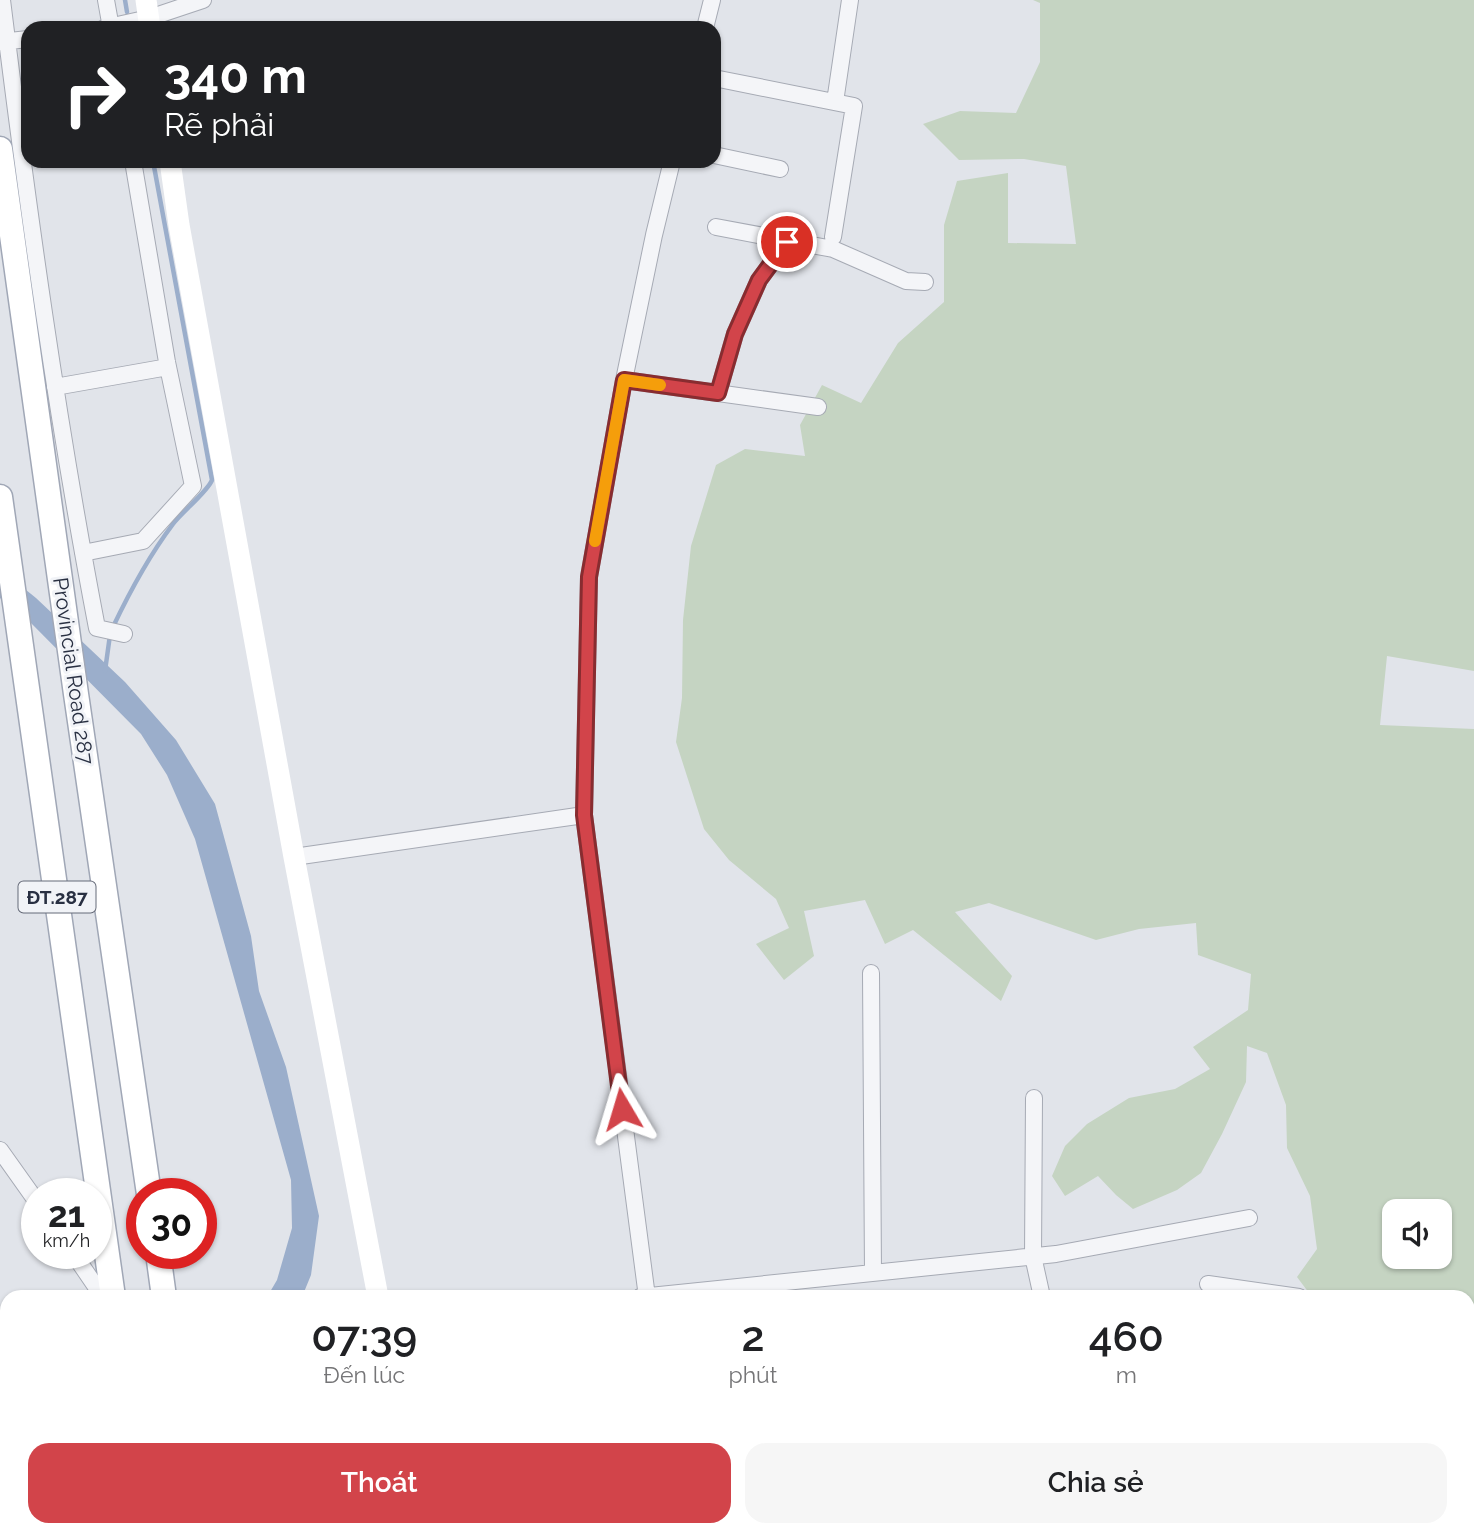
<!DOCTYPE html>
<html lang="vi">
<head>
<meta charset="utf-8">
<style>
  body { margin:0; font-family:Raleway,sans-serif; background:#f6f6f6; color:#202124; height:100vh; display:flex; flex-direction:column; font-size:26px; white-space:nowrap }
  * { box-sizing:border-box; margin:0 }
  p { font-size:23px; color:#757577 }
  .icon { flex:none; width:38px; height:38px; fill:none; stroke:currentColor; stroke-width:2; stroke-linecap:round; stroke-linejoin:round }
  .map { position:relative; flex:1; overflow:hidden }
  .sheet { position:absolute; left:0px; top:1290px; width:1475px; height:247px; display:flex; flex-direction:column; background:#fff; border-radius:21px 21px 0 0; box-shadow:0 2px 5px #0004 }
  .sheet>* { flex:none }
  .guide { position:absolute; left:21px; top:21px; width:700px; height:147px; border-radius:21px; box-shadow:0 2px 5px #0004; background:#202124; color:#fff; overflow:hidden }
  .buttons { position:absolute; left:1382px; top:1199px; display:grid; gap:14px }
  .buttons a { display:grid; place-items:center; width:70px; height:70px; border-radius:14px; background:#fff; box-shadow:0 2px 5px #0004; font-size:35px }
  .speed { position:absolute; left:21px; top:1178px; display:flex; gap:14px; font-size:35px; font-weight:700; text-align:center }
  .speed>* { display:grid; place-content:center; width:91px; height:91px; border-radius:50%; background:#fff; box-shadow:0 2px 5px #0004; line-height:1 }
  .speed small { font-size:18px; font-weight:400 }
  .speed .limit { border:10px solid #d22; background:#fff; color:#111 }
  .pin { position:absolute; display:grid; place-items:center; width:60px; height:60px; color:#fff; margin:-30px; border:4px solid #fff; border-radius:50%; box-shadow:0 2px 7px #0007 }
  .me { position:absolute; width:77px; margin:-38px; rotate:353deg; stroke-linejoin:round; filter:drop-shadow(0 0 5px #0008) }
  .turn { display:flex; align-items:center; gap:24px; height:147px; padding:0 28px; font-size:32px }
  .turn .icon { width:91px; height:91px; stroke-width:2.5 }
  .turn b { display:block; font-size:49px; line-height:60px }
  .eta { display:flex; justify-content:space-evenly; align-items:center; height:119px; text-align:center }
  .eta b { font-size:42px; font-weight:600; line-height:49px }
  .action { display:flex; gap:14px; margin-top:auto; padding:14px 28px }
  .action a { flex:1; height:80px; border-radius:21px; background:#d2444a; color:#fff; font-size:28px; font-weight:600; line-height:80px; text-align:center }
  .action a+a { background:#f6f6f6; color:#202124 }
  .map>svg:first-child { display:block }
  .green { fill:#c5d4c2; fill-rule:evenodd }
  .water { fill:#9baecb }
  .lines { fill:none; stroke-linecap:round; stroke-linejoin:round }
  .stream { stroke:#9baecb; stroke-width:4.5 }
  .street-casing { stroke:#a6aab4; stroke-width:18 }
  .primary-casing { stroke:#a0a7b6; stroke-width:27 }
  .street { stroke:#f4f5f8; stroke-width:16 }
  .secondary { stroke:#fff; stroke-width:21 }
  .primary { stroke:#fff; stroke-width:24 }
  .route-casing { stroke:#882c30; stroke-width:18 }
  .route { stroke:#d2444a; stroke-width:12 }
  .slow { stroke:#f59e0b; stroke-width:12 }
  .labels { text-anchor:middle; stroke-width:6; stroke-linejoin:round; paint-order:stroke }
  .shield { fill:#f1f3f7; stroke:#656a78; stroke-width:2 }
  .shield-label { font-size:19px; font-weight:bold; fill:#293042 }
  .street-label { font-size:21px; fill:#293042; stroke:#f1f3f7 }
</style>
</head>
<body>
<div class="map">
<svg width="1474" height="1536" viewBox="0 0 1474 1536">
  <rect width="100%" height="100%" fill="#e1e4ea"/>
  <!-- green -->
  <path class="green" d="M 1033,0 L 1474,0 L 1474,671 L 1387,656 L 1380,725 L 1474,729 L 1474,1342 L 1468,1344 L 1468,1297 L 1312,1297 L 1297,1277 L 1317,1249 L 1310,1196 L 1287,1148 L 1286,1105 L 1267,1053 L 1247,1046 L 1246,1082 L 1222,1134 L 1201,1173 L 1177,1190 L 1133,1209 L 1116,1195 L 1098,1176 L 1065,1196 L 1052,1176 L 1065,1146 L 1087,1124 L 1129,1098 L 1175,1089 L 1210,1069 L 1193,1047 L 1248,1010 L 1251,974 L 1198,955 L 1196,923 L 1139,929 L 1096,940 L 989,903 L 955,912 L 1012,976 L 1001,1001 L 913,930 L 885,944 L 865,900 L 804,911 L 814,956 L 784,980 L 756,944 L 789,928 L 776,899 L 729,860 L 704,829 L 676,742 L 682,698 L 683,620 L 691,546 L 716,465 L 745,449 L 805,456 L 800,425 L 822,385 L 861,403 L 898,343 L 944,302 L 944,225 L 957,181 L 1008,173 L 1008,243 L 1076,244 L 1066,166 L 1024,159 L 959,160 L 923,124 L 960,111 L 1016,113 L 1040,62 L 1040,3 ZM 1395,1211 L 1440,1211 L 1440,1256 L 1395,1256 Z
    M 1114,1530 L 1296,1530 L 1297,1536 L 1102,1536 Z"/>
  <!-- water -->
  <path class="water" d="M 0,569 L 36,598 L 125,682 L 176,740 L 215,804 L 251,936 L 259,991 L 286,1067 L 319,1216 L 311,1275 L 302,1297 L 267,1297 L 277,1280 L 292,1228 L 291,1180 L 195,839 L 167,775 L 141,734 L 29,621 L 0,598 Z
    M 260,1530 L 304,1530 L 308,1536 L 264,1536 Z"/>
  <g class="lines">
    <!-- stream -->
    <path class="stream" d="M 125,0 L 127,12
      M 113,627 C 130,591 149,556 173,524 C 181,513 209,490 212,480 L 153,161
      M 105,671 L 110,635"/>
    <!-- street casing -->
    <g class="street-casing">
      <path id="street" d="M 2,0 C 28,210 57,420 97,628 L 124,634
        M 106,0 L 111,28
        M 104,28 L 149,18 L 203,0
        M 705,28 L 712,0
        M 0,42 L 28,39
        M 714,78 L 854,106 L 833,237
        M 835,102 L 850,0
        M 714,155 L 780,169
        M 716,227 L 833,249 L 906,281 L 925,282
        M 624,380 L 818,407
        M 55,387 L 168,367
        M 718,393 L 735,334 L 759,280 L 787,242
        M 83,553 L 143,541 L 193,486 L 167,362 L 133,161
        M 294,857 L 584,815
        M 871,973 L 873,1273
        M 1034,1098 L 1033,1256 L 1042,1297
        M 0,1150 L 37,1202
        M 73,1253 L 103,1297
        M 1208,1284 L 1299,1297
        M 640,1297 L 1056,1254 L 1249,1218
        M 647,1297 L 584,815 L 589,577 L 624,380 L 654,235 L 672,161
        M 1468,1332 L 1474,1333
        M 1468,1370 L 1474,1370
        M 0,1451 L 7,1446
        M 1002,1530 L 1005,1536
        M 582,1536 L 608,1530"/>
    </g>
    <!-- primary casing -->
    <g class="primary-casing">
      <path id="primary" d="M 0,149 L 76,694 L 149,1194
        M 0,497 L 113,1297
        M 158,1253 L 164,1297
        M 146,1530 L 147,1536
        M 196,1530 L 196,1536"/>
    </g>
    <!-- street -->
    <use href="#street" class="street"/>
    <!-- secondary -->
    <path class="secondary" d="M 146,0 L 150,28
      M 170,161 L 179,225 L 294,857 L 378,1297
      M 404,1530 L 405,1536"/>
    <!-- primary -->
    <use href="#primary" class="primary"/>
  </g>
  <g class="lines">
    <!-- route casing -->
    <g class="route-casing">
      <path id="route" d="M 622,1109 L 584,815 L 589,577 L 624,380 L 718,393 L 735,334 L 759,280 L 787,242"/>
    </g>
    <!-- route -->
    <use href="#route" class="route"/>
    <!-- slow -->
    <path class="slow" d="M 595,541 L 624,380 L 660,385"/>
  </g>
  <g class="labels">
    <!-- shield labels -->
    <rect class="shield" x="18.5" y="881.5" width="77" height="31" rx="5"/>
    <g class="shield-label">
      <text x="57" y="904">ĐT.287</text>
    </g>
    <!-- street labels -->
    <g class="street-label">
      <text transform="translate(73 671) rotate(82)" y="7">Provincial Road 287</text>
    </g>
  </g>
</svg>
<div class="buttons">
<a><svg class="icon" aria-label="sound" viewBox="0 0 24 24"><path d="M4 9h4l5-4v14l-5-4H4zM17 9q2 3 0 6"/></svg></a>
</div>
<div class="speed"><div>21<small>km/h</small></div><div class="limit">30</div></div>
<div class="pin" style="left:787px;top:242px;background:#d93025"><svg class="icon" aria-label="arrive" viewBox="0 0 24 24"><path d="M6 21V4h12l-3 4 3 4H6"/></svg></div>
<svg class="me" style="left:622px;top:1109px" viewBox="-20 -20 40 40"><path d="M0-17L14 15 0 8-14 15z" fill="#d2444a" stroke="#fff" stroke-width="4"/></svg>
<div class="guide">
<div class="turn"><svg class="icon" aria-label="right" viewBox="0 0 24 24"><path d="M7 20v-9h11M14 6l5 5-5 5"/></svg><div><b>340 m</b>Rẽ phải</div></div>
</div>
<section class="sheet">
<div class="eta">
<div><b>07:39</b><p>Đến lúc</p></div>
<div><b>2</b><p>phút</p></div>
<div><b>460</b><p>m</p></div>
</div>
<div class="action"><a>Thoát</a><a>Chia sẻ</a></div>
</section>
</div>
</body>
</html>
